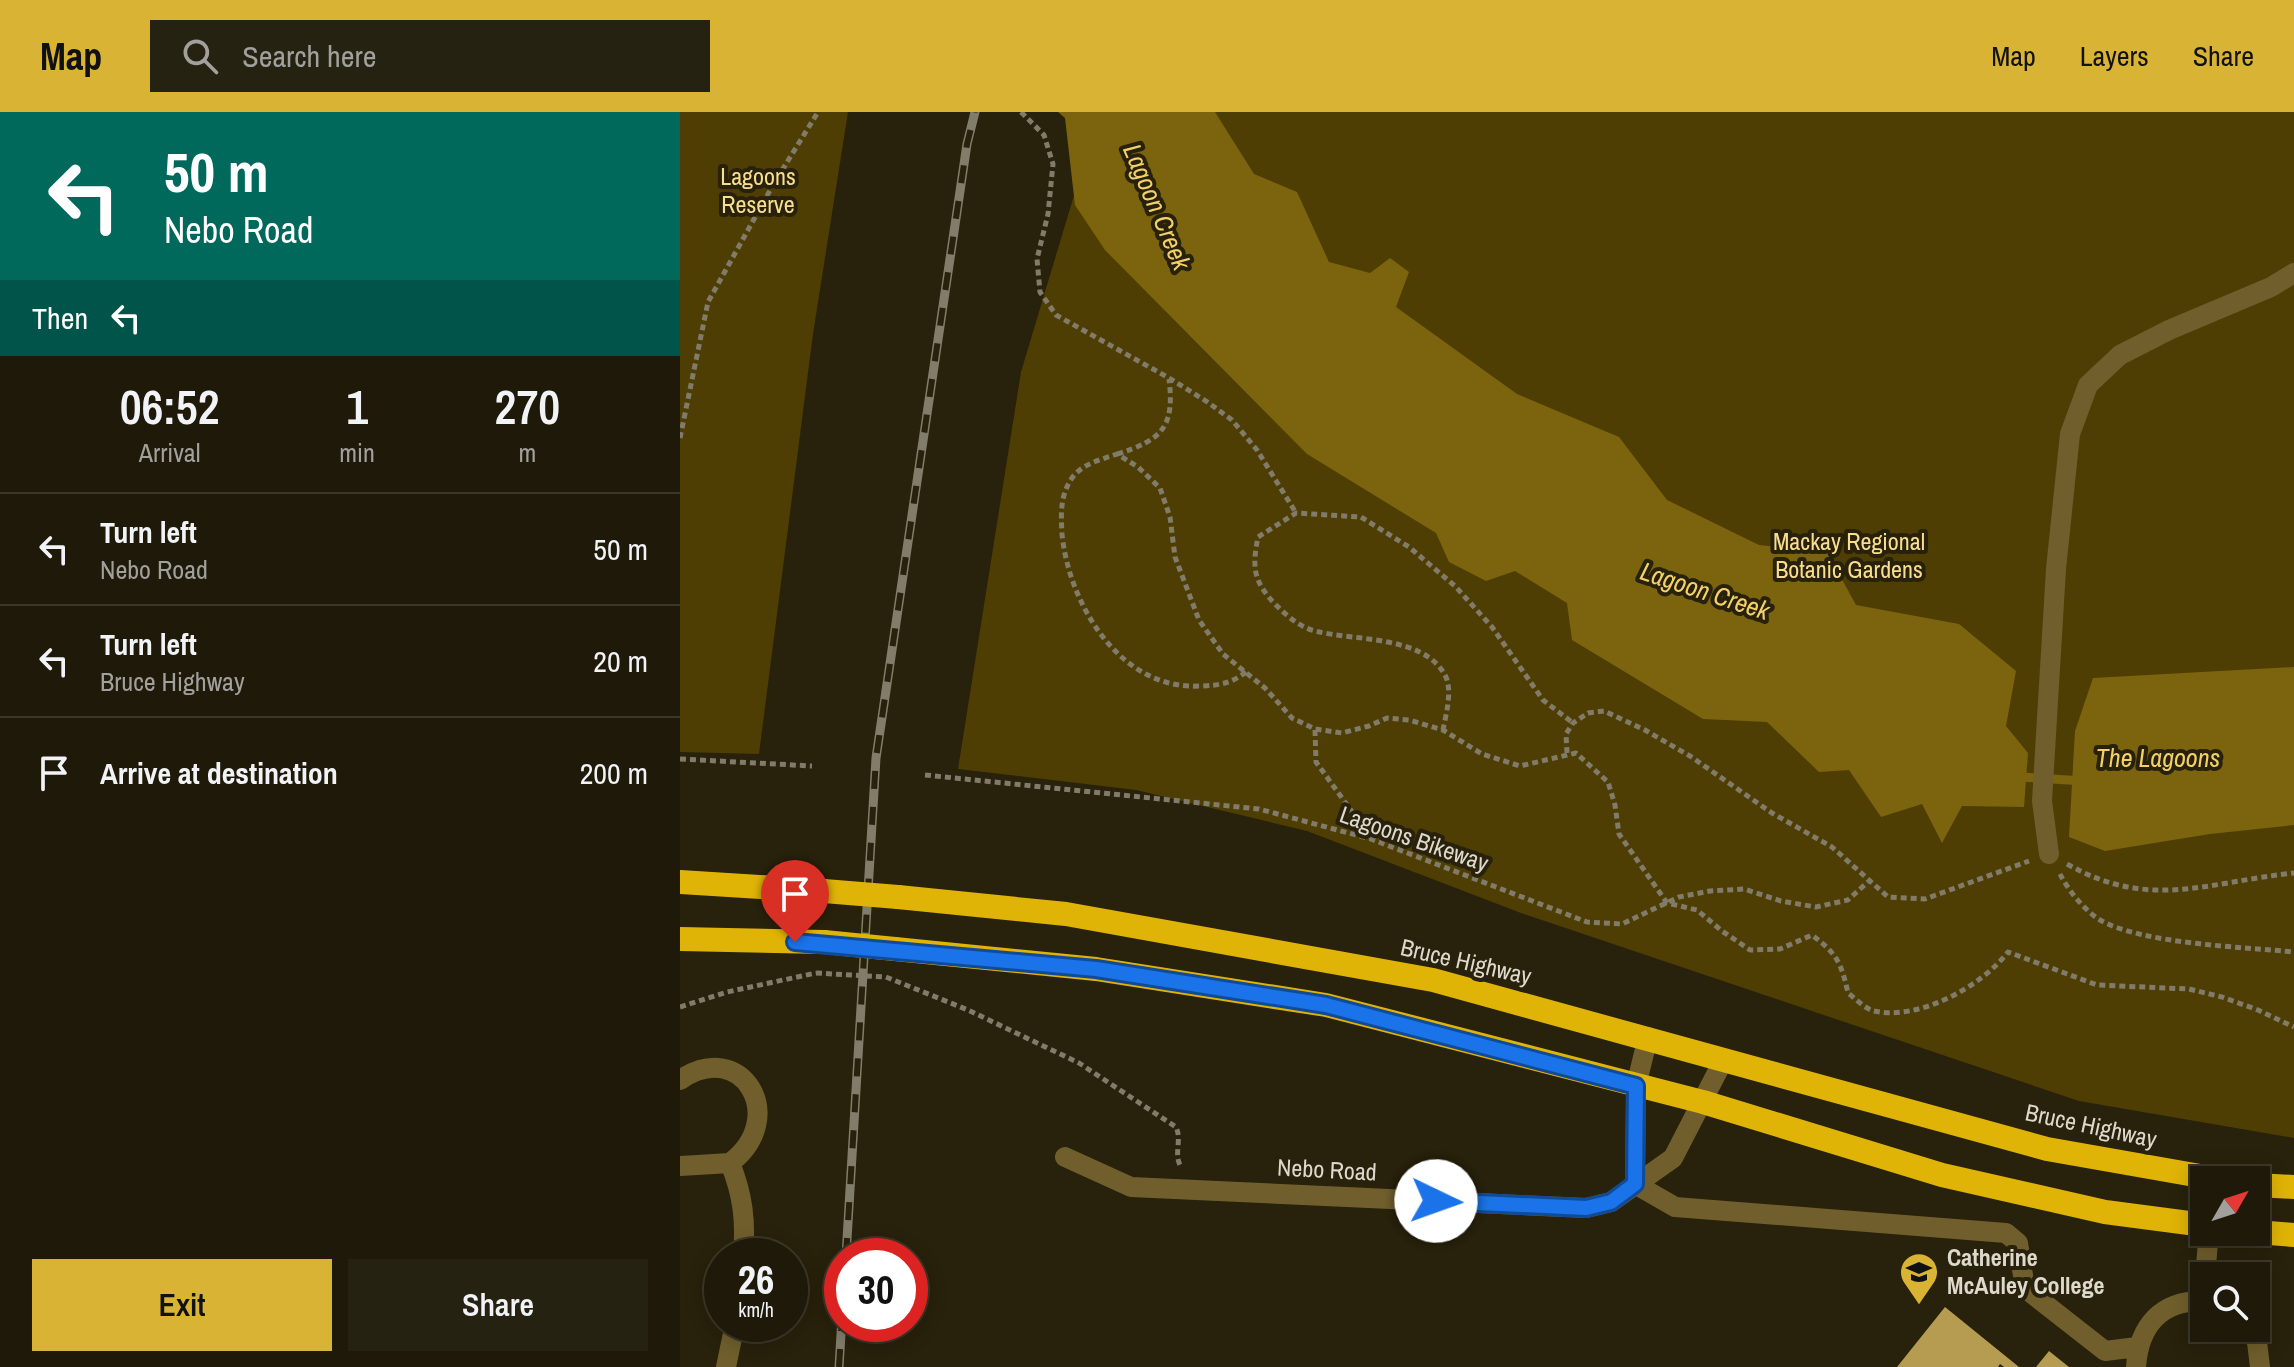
<!DOCTYPE html>
<html lang="en">
<head>
<meta charset="utf-8">
<style>
  body { margin:0; font-family:"Archivo Narrow",sans-serif; background:#262212; color:#f1f3f6; height:100vh; display:flex; flex-direction:column; font-size:30px; white-space:nowrap }
  * { box-sizing:border-box; margin:0 }
  p { font-size:26px; color:#a1a09c }
  .icon { flex:none; width:44px; height:44px; fill:none; stroke:currentColor; stroke-width:2; stroke-linecap:round; stroke-linejoin:round }
  .map { position:relative; flex:1; overflow:hidden }
  .sheet { display:flex; flex-direction:column; background:#1e1908; width:680px }
  .sheet>* { flex:none }
  .banner { background:#00695c; color:#fff; overflow:hidden }
  .needle { width:52px; rotate:51deg }
  .tools { position:absolute; left:1510px; top:1054px; display:grid; gap:16px }
  .tools a { display:grid; place-items:center; width:80px; height:80px; border-radius:0px; background:#1e1908; box-shadow:0 4px 20px #0003,0 0 0 2px #3c3829; font-size:40px }
  .speed { position:absolute; left:24px; top:1126px; display:flex; gap:16px; font-size:40px; font-weight:700; text-align:center }
  .speed>* { display:grid; place-content:center; width:104px; height:104px; border-radius:50%; background:#1e1908; box-shadow:0 4px 20px #0003,0 0 0 2px #3c3829; line-height:1 }
  .speed small { font-size:20px; font-weight:400 }
  .speed .limit { border:12px solid #d22; background:#fff; color:#111 }
  .pin { position:absolute; display:grid; place-items:center; width:68px; height:68px; color:#fff; margin:-82px -34px; border-radius:50% 50% 50% 0; rotate:-45deg; box-shadow:0 0 8px #0007 }
  .pin .icon { rotate:45deg }
  .me { position:absolute; width:88px; margin:-44px; rotate:93deg; stroke-linejoin:round; filter:drop-shadow(0 0 6px #0008) }
  .turn { display:flex; align-items:center; gap:28px; height:168px; padding:0 32px; font-size:36px }
  .turn .icon { width:104px; height:104px; stroke-width:2.5 }
  .turn b { display:block; font-size:56px; line-height:68px }
  .then { display:flex; align-items:center; height:76px; padding:0 32px; background:#0003; gap:16px; font-size:30px }
  .eta { display:flex; justify-content:space-evenly; align-items:center; height:136px; text-align:center }
  .eta b { font-size:48px; font-weight:600; line-height:56px }
  .primary-button { display:flex; gap:16px; margin-top:auto; padding:16px 32px }
  .primary-button a { flex:1; height:92px; border-radius:0px; background:#d9b334; color:#111; font-size:32px; font-weight:600; line-height:92px; text-align:center }
  .primary-button a+a { background:#262212; color:#f1f3f6 }
  ul { padding:0; list-style:none }
  li { display:flex; align-items:center; gap:24px; height:112px; padding:0 32px; border-top:2px solid #3c3829 }
  li div { flex:1 }
  li b { display:block; font-size:30px }
  li em { font-style:normal }
  header { display:flex; align-items:center; gap:48px; box-sizing:border-box; height:112px; padding:0 40px; background:#d9b334; color:#111 }
  header strong { font-size:38px }
  nav { display:flex; gap:44px; margin-inline-start:auto; font-size:28px }
  .search { width:560px; height:72px; background:#262212; display:flex; align-items:center; gap:20px; box-sizing:border-box; padding:0 28px; border-radius:0px; color:#a1a09c; font-size:30px }
  main { display:flex; flex:1; min-height:0 }
  .map>svg:first-child { display:block }
  .green { fill:#4e3e03 }
  .water { fill:#7c640e }
  .lines { fill:none; stroke-linecap:round; stroke-linejoin:round }
  .stream { stroke:#7c640e; stroke-width:9 }
  .building { fill:#b69c51 }
  .path { stroke:#817b6a; stroke-width:5; stroke-dasharray:6 4; stroke-linecap:butt }
  .minor { stroke:#705f2d; stroke-width:20 }
  .highway { stroke:#e0b406; stroke-width:24 }
  .rail-casing { stroke:#827d6b; stroke-width:9 }
  .rail { stroke:#28210b; stroke-width:6; stroke-dasharray:18; stroke-linecap:butt }
  .path-bridge { stroke:#817b6a; stroke-width:5; stroke-dasharray:6 4; stroke-linecap:butt }
  .highway-bridge { stroke:#e0b406; stroke-width:24 }
  .route-casing { stroke:#114b97; stroke-width:20 }
  .route { stroke:#1a73e8; stroke-width:14 }
  .labels { text-anchor:middle; stroke-width:8; stroke-linejoin:round; paint-order:stroke }
  .park-label { font-size:24px; fill:#f9de8e; stroke:#28210b }
  .street-label { font-size:24px; fill:#ddd9cc; stroke:#28210b }
  .poi-label { font-size:24px; font-weight:bold; fill:#ddd9cc; stroke:#28210b; text-anchor:start }
  .water-label { font-size:26px; font-style:italic; fill:#f4d168; stroke:#28210b }
</style>
</head>
<body>
<header>
<strong>Map</strong>
<div class="search"><svg class="icon" aria-label="search" viewBox="0 0 24 24"><circle cx="10" cy="10" r="6"/><path d="M15 15l6 6"/></svg>Search here</div>
<nav><a>Map</a><a>Layers</a><a>Share</a></nav>
</header>
<main>
<section class="sheet">
<div class="banner">
<div class="turn"><svg class="icon" aria-label="left" viewBox="0 0 24 24"><path d="M17 20v-9H6M10 6l-5 5 5 5"/></svg><div><b>50 m</b>Nebo Road</div></div>
<div class="then">Then<svg class="icon" aria-label="left" viewBox="0 0 24 24"><path d="M17 20v-9H6M10 6l-5 5 5 5"/></svg></div>
</div>
<div class="eta">
<div><b>06:52</b><p>Arrival</p></div>
<div><b>1</b><p>min</p></div>
<div><b>270</b><p>m</p></div>
</div>
<ul>
<li><svg class="icon" aria-label="left" viewBox="0 0 24 24"><path d="M17 20v-9H6M10 6l-5 5 5 5"/></svg><div><b>Turn left</b><p>Nebo Road</p></div><em>50 m</em></li>
<li><svg class="icon" aria-label="left" viewBox="0 0 24 24"><path d="M17 20v-9H6M10 6l-5 5 5 5"/></svg><div><b>Turn left</b><p>Bruce Highway</p></div><em>20 m</em></li>
<li><svg class="icon" aria-label="arrive" viewBox="0 0 24 24"><path d="M6 21V4h12l-3 4 3 4H6"/></svg><div><b>Arrive at destination</b></div><em>200 m</em></li>
</ul>
<div class="primary-button"><a>Exit</a><a>Share</a></div>
</section>
<div class="map">
<svg width="1614" height="1255" viewBox="0 0 1614 1255">
  <rect width="100%" height="100%" fill="#28210b"/>
  <!-- green -->
  <path class="green" d="M 0,0 L 168,0 L 133,222 L 79,642 L 0,640 Z
    M 419,0 L 1614,0 L 1614,1026 L 1399,989 L 841,801 L 627,719 L 456,678 L 278,657 L 341,260 Z"/>
  <!-- water -->
  <path class="water" d="M 378,0 L 535,0 L 574,62 L 617,80 L 649,150 L 690,161 L 710,146 L 729,160 L 716,195 L 837,282 L 939,325 L 987,388 L 1079,433 L 1147,440 L 1176,493 L 1279,512 L 1336,559 L 1326,614 L 1348,641 L 1344,695 L 1282,694 L 1262,731 L 1242,692 L 1201,705 L 1169,658 L 1139,660 L 1087,610 L 1023,607 L 892,528 L 887,491 L 835,459 L 806,469 L 769,450 L 756,421 L 627,342 L 425,138 L 395,93 L 385,6 Z
    M 1614,555 L 1614,713 L 1530,722 L 1425,739 L 1389,725 L 1395,619 L 1413,566 Z"/>
  <g class="lines">
    <!-- stream -->
    <path class="stream" d="M 1336,662 L 1341,665 L 1404,669"/>
  </g>
  <!-- building -->
  <path class="building" d="M 1265,1195 L 1339,1255 L 1324,1255 L 1320,1252 L 1318,1255 L 1217,1255 Z
    M 1369,1239 L 1389,1255 L 1356,1255 Z"/>
  <g class="lines">
    <!-- path -->
    <path class="path" d="M 341,0 L 364,23 L 373,52 L 368,102 L 357,147 L 360,180 L 376,203 L 489,266 L 526,289 L 552,308 L 577,338 L 616,401
      M 0,326 L 28,190 L 93,73 L 138,0
      M 437,342 C 482,328 495,315 489,267
      M 566,560 C 550,572 540,573 521,574 C 441,579 389,493 382,422 C 381,403 380,386 390,369 C 400,352 420,348 437,342 L 458,355 L 480,376 L 490,405 L 495,445 L 519,508 L 543,542 L 585,576 L 612,606 L 635,617 L 662,621 L 689,614 L 707,606 L 729,608 L 763,618 L 802,642 L 840,654 L 896,641 L 928,670 L 935,693 L 939,722 L 987,791 L 1017,798 L 1042,819 L 1070,838 L 1100,837 L 1132,823 C 1157,842 1161,850 1168,881 C 1175,886 1185,897 1194,899 C 1239,909 1302,874 1328,840 L 1417,873 L 1509,877 L 1542,885 L 1578,898 L 1614,915
      M 635,618 L 636,650 L 691,726
      M 763,618 C 766,602 773,578 765,563 C 743,523 674,529 635,519 C 619,515 606,503 595,492 C 573,469 572,455 578,425 L 616,401 L 681,405 L 729,435 L 775,474 L 812,515 L 863,588 L 893,611
      M 887,641 L 886,622 L 893,611 L 908,601 L 924,599 L 965,618 L 1010,644 L 1092,701 L 1152,735 L 1208,785 L 1245,787 L 1349,749
      M 0,647 L 132,654
      M 245,663 L 579,697 L 691,727 L 907,810 L 942,812 L 999,785 L 1030,779 L 1064,777 L 1101,789 L 1136,795 L 1168,788 L 1190,768
      M 1387,752 C 1470,799 1527,770 1614,761
      M 1380,762 C 1388,778 1404,798 1420,808 C 1462,832 1564,835 1614,840
      M 206,865 L 288,898 L 399,951 L 496,1015 C 502,1028 494,1041 500,1053
      M 0,895 L 47,880 L 136,861"/>
    <!-- minor -->
    <path class="minor" d="M 1369,742 L 1362,689 L 1376,457 L 1390,322 L 1408,273 L 1440,243 L 1489,218 L 1591,175 L 1614,161
      M 0,968 C 62,925 110,1006 50,1051
      M 385,1045 L 451,1075 L 906,1096 L 931,1090 L 993,1046 L 1044,947
      M 50,1051 C 63,1083 66,1109 63,1144
      M 0,1054 L 50,1051
      M 955,1072 L 995,1095 L 1326,1121 L 1338,1131 L 1344,1170 L 1351,1181 L 1425,1239 L 1457,1235
      M 955,1072 L 956,974 L 968,925
      M 1525,1164 L 1529,1120
      M 1569,1216 L 1577,1230 L 1580,1255
      M 46,1255 L 55,1212
      M 1456,1255 C 1459,1214 1481,1188 1524,1189"/>
    <!-- highway -->
    <path class="highway" d="M 0,770 L 144,779
      M 218,785 L 386,802 L 753,868 L 1367,1037 L 1543,1068
      M 0,827 L 144,830
      M 215,837 L 416,857 L 646,893 L 1023,990 L 1262,1063 L 1425,1100 L 1524,1113
      M 1576,1073 L 1614,1075
      M 1576,1120 L 1614,1123"/>
    <!-- rail casing -->
    <g class="rail-casing">
      <path id="rail" d="M 166,1144 L 196,646 L 287,32 L 295,0
        M 159,1255 L 162,1206"/>
    </g>
    <!-- rail -->
    <use href="#rail" class="rail"/>
    <!-- path-bridge -->
    <path class="path-bridge" d="M 136,861 L 205,865"/>
    <!-- highway-bridge -->
    <path class="highway-bridge" d="M 144,779 L 218,785
      M 144,830 L 215,837"/>
  </g>
  <g class="lines">
    <!-- route casing -->
    <g class="route-casing">
      <path id="route" d="M 115,830 L 416,857 L 646,893 L 956,974 L 955,1072 L 931,1090 L 906,1096 L 756,1089"/>
    </g>
    <!-- route -->
    <use href="#route" class="route"/>
  </g>
  <!-- icons -->
  <defs>
    <g id="school-pin" transform="scale(2)"><path d="M0 17L-7.5 6A9.5 9.5 0 1 1 7.5 6Z" fill="#d9b334" stroke="#28210b"/><path d="M0-5L7-2L0 1L-7-2ZM-4 1L0 2.5L4 1V4Q0 6-4 4Z" fill="#111"/></g>
  </defs>
  <g fill-rule="evenodd">
    <use href="#school-pin" x="1239" y="1160"/>
  </g>
  <g class="labels">
    <!-- park labels -->
    <g class="park-label">
      <text x="78" y="73">Lagoons<tspan x="78" dy="28">Reserve</tspan></text>
      <text x="1169" y="438">Mackay Regional<tspan x="1169" dy="28">Botanic Gardens</tspan></text>
    </g>
    <!-- street labels -->
    <g class="street-label">
      <text transform="translate(734 727) rotate(19)" y="8">Lagoons Bikeway</text>
      <text transform="translate(786 850) rotate(13)" y="8">Bruce Highway</text>
      <text transform="translate(1411 1014) rotate(12)" y="8">Bruce Highway</text>
      <text transform="translate(647 1058) rotate(3)" y="8">Nebo Road</text>
    </g>
    <!-- poi labels -->
    <g class="poi-label">
      <text x="1267" y="1154">Catherine<tspan x="1267" dy="28">McAuley College</tspan></text>
    </g>
    <!-- water labels -->
    <g class="water-label">
      <text transform="translate(477 95) rotate(67)" y="9">Lagoon Creek</text>
      <text transform="translate(1025 479) rotate(18)" y="9">Lagoon Creek</text>
      <text x="1478" y="655">The Lagoons</text>
    </g>
  </g>
</svg>
<div class="tools">
<a><svg class="needle" viewBox="-14 -14 28 28"><path d="M0-13l5 13h-10z" fill="#e53935"/><path d="M0 13l5-13h-10z" fill="#a1a09c"/></svg></a>
<a><svg class="icon" aria-label="search" viewBox="0 0 24 24"><circle cx="10" cy="10" r="6"/><path d="M15 15l6 6"/></svg></a>
</div>
<div class="speed"><div>26<small>km/h</small></div><div class="limit">30</div></div>
<div class="pin" style="left:115px;top:830px;background:#d93025"><svg class="icon" aria-label="arrive" viewBox="0 0 24 24"><path d="M6 21V4h12l-3 4 3 4H6"/></svg></div>
<svg class="me" style="left:756px;top:1089px" viewBox="-20 -20 40 40"><circle r="19" fill="#fff"/><path d="M0-13L10 11 0 6-10 11z" fill="#1a73e8"/></svg>
</div>
</main>
</body>
</html>
